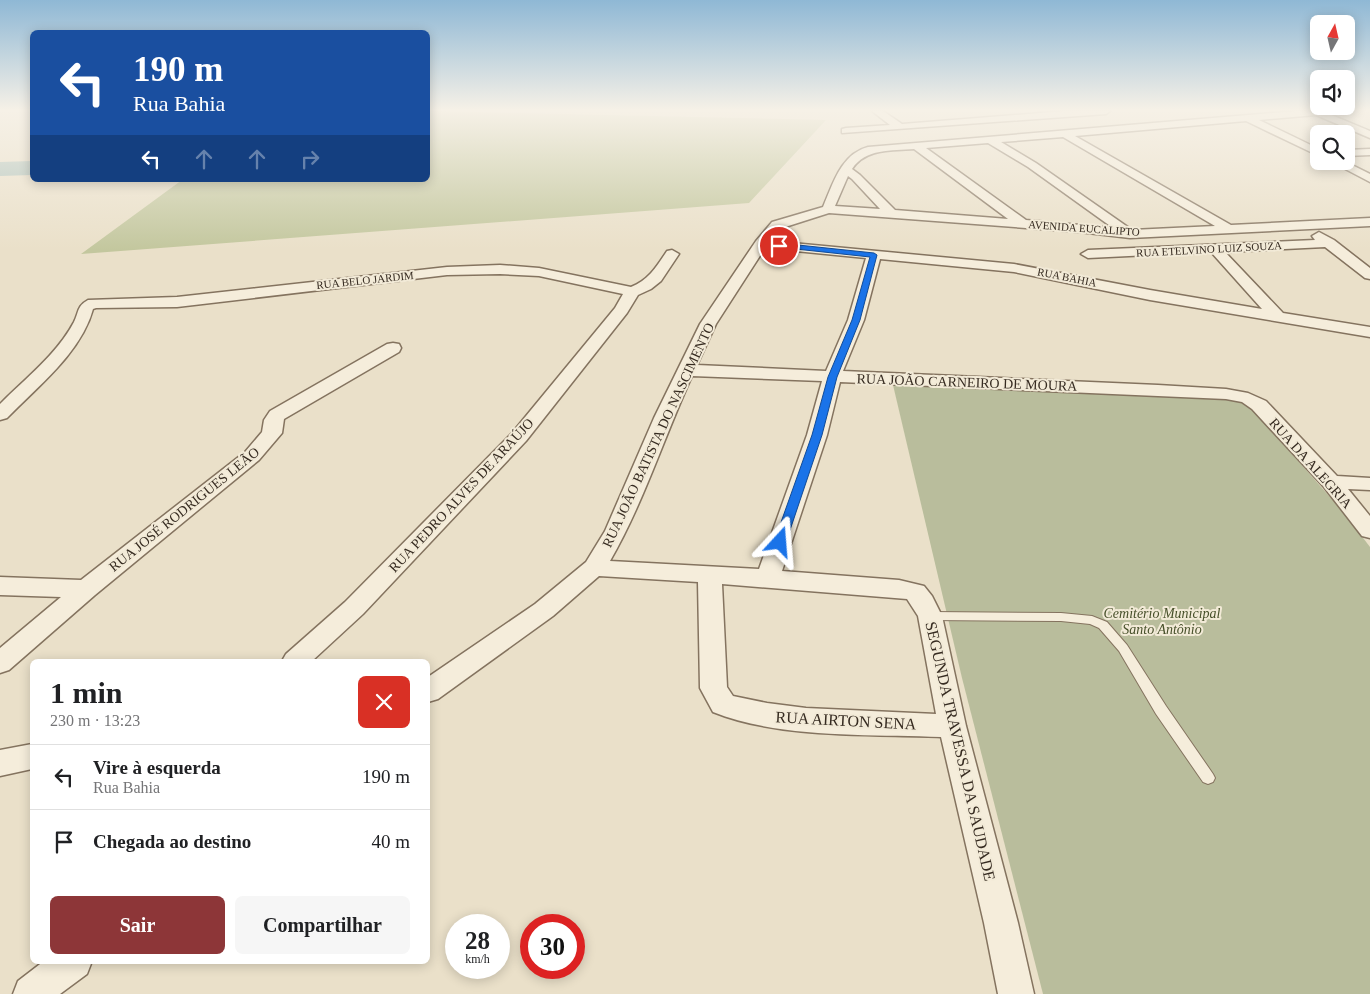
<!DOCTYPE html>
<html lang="pt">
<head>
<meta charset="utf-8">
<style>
  body { margin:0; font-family:"Times New Roman",serif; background:#f6f6f6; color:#202124; height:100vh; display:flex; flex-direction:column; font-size:19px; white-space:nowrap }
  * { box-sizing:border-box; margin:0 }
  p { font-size:16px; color:#757577 }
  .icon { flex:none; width:28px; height:28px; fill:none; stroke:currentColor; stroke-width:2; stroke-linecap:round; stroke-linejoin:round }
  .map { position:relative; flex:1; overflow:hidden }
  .drawer { position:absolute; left:30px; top:659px; width:400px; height:305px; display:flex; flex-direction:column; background:#fff; border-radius:8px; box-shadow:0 2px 12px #0003 }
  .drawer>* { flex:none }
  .guide { position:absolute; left:30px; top:30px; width:400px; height:152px; border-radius:8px; box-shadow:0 2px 12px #0003; background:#1a4fa0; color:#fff; overflow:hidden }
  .needle { width:32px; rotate:8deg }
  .buttons { position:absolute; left:1310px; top:15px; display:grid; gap:10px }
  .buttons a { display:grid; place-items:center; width:45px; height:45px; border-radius:8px; background:#fff; box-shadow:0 2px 12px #0003; font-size:25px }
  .speed { position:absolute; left:445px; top:914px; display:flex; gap:10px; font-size:25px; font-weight:700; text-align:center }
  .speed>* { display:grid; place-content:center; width:65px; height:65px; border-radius:50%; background:#fff; box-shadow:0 2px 12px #0003; line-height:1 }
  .speed small { font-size:12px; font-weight:400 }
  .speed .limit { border:8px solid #d22; background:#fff; color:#111 }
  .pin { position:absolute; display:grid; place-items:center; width:42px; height:42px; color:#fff; margin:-21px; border:2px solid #fff; border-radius:50%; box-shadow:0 1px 5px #0007 }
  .me { position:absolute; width:55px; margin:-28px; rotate:19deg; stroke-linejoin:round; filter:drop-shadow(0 0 4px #0008) }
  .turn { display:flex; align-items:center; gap:18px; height:105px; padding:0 20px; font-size:22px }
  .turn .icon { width:65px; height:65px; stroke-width:2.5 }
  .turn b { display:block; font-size:35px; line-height:42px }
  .lanes { display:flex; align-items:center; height:48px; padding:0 20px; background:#0003; justify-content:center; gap:25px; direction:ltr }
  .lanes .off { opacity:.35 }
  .round { display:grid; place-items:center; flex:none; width:52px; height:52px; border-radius:8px; background:#f6f6f6 }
  .headline { display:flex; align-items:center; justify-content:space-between; height:85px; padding:0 20px }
  h1 { font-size:30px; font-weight:700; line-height:38px }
  .button { display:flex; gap:10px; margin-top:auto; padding:10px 20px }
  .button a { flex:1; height:58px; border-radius:8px; background:#8d3638; color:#fff; font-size:20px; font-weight:700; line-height:58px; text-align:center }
  .button a+a { background:#f6f6f6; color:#202124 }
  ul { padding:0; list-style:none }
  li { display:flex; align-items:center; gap:15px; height:65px; padding:0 20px; border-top:1px solid #e0e0e0 }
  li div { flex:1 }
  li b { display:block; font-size:19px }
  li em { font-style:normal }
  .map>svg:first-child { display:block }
  .green { fill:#c3c79e }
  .cemetery { fill:#b9bd9c }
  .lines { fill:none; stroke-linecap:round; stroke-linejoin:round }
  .river { fill:#a9bfb8; fill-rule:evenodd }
  .service-casing { stroke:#84735f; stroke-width:2 }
  .minor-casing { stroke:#84735f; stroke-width:3 }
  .service { fill:#f5eddb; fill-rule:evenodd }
  .minor { fill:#f5eddb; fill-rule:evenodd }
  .route { fill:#1a73e8; stroke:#114b97 }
  .labels { text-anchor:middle; stroke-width:4; stroke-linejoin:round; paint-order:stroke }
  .far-street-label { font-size:11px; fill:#362b21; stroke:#f2ead7 }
  .street-label { font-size:14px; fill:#362b21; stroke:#f2ead7 }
  .park-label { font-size:14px; font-style:italic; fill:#47502a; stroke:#f2ead7 }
  .near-street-label { font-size:16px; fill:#362b21; stroke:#f2ead7 }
</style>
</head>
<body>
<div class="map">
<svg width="1370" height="994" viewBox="0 0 1370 994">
  <rect width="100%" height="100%" fill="#eae0c9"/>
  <!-- green -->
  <path class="green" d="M 431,111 L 826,120 L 749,203 L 81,254 L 182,180 L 428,180 L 428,112 Z"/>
  <!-- cemetery -->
  <path class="cemetery" d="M 893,385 L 1242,397 L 1344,513 L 1370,547 L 1370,994 L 1043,994 L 962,678 Z"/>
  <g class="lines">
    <!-- river -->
    <path class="river" d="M 32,161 L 32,175 L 0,176 L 0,162 Z"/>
    <!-- service casing -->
    <g class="service-casing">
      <path id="service" d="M 930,612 L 1061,613 L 1092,616 L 1107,622 L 1127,645 L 1166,706 L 1213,774 L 1215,778 L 1213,782 L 1208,784 L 1203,782 L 1156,714 L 1119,651 L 1099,628 L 1090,624 L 1061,621 L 930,620 L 926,619 L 924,616 L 926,613 Z"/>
    </g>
    <!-- minor casing -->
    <g class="minor-casing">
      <path id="minor" d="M 872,111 L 883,111 L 902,124 L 1065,111 L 1110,111 L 1106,114 L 842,133 L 842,129 L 846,128 L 890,125 Z
        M 1297,111 L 1339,111 L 1329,114 L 1370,131 L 1370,138 L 1316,115 L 1259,120 L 1319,149 L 1319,156 L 1246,121 L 1075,136 L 1231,225 L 1370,218 L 1370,226 L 1130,238 L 1079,232 L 829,213 L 782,228 L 771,241 L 1014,264 L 1150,290 L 1262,309 L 1211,252 L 1088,258 L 1081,254 L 1088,250 L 1315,240 L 1312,236 L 1319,232 L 1334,240 L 1370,268 L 1370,279 L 1365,278 L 1325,247 L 1225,252 L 1283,313 L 1370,327 L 1370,337 L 1150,300 L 1014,272 L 880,259 L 864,320 L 843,371 L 1158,385 L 1226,389 L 1248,393 L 1266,401 L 1337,476 L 1370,478 L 1370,490 L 1348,489 L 1370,516 L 1370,538 L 1362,536 L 1324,487 L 1252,409 L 1242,402 L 1226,399 L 840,382 L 827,435 L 782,571 L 899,580 L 924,586 L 932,596 L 942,616 L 966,726 L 1018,923 L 1034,994 L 998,994 L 984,923 L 941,737 C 869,734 780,739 713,712 L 700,688 L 698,582 L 599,576 L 553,616 L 438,699 L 428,702 L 428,677 L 535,604 L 586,562 L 605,531 L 654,418 L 700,324 L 756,241 L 772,222 L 823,207 C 833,184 841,154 868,147 ZM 1063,137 L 1215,226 L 1132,230 L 1036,163 L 1001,142 ZM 988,143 L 1028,167 L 1113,228 L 1026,220 L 926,148 ZM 914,149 L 1008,219 L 895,210 L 860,175 L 852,169 C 866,148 891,151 914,149 ZM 848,176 L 852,179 L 880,209 L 835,206 ZM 765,248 L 866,258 L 848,320 L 826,371 L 697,365 L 716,324 ZM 692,376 L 822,381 L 807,435 L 759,569 L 610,561 C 644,502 664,437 692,376 ZM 722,584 L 907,599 L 918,616 L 936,714 L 806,708 L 767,703 L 733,696 L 727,687 Z
        M 1370,149 L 1370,155 L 1346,156 L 1346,150 Z
        M 1330,161 L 1344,161 L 1370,174 L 1370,182 Z
        M 672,250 L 679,254 L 661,281 L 651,289 L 638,295 L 627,313 L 526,441 L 363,614 L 312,661 L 282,661 L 286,654 L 345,602 L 512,433 L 615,308 L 623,294 L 539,276 L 500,274 L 447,275 L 177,307 L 96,308 L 93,309 C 81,353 37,387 7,418 L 0,420 L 0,404 C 26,378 57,354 74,322 C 79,312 77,306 88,300 L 177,297 L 447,267 L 500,265 L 539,268 L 631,287 C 649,280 657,266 667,251 Z
        M 393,343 L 399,344 L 401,348 L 399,352 L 284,419 L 282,433 L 259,460 L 95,595 L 9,670 L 0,673 L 0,648 L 61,597 L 0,595 L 0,577 L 81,580 L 245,452 L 262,432 L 264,420 L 270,411 L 387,344 Z
        M 32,744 L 32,769 L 0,776 L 0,750 Z
        M 44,961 L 92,961 L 87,974 L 60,994 L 13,994 L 18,981 Z"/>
    </g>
    <!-- service -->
    <use href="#service" class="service"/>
    <!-- minor -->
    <use href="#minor" class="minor"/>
  </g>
  <!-- sky -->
  <linearGradient id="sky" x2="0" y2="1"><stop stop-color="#8fb8d5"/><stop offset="0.44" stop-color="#f6f1e7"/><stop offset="1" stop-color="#f6f1e7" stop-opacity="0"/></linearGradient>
  <rect width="1370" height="250" fill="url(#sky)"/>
  <!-- route -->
  <path class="route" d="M 779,243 L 874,253 L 877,255 L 860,320 L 837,377 L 822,435 L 786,542 L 780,546 L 774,542 L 812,435 L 828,377 L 852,320 L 870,257 L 777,247 L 777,244 Z"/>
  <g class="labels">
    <!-- far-street labels -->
    <g class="far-street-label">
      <text transform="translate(1084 228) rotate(4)" y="4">AVENIDA EUCALIPTO</text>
      <text transform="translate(1209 249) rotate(-3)" y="4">RUA ETELVINO LUIZ SOUZA</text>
      <text transform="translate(1067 277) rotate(11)" y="4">RUA BAHIA</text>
      <text transform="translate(365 280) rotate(-6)" y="4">RUA BELO JARDIM</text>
    </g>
    <!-- street labels -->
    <g class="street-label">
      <text transform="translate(967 382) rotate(2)" y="5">RUA JOÃO CARNEIRO DE MOURA</text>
      <text transform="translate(658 435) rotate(-65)" y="5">RUA JOÃO BATISTA DO NASCIMENTO</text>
      <text transform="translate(1311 463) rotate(48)" y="5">RUA DA ALEGRIA</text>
      <text transform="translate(461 495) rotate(-47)" y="5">RUA PEDRO ALVES DE ARAÚJO</text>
      <text transform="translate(184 509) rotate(-39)" y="5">RUA JOSÉ RODRIGUES LEÃO</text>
    </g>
    <!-- park labels -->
    <g class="park-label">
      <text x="1162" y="618">Cemitério Municipal<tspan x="1162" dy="16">Santo Antônio</tspan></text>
    </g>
    <!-- near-street labels -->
    <g class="near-street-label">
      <text transform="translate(846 720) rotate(3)" y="6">RUA AIRTON SENA</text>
      <text transform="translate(961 751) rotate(77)" y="6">SEGUNDA TRAVESSA DA SAUDADE</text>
    </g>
  </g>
</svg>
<div class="buttons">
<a><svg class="needle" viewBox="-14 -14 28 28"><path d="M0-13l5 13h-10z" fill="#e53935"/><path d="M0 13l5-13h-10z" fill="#757577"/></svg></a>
<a><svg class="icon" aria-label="sound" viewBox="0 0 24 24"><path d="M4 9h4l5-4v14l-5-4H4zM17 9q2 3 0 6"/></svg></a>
<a><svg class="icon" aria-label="search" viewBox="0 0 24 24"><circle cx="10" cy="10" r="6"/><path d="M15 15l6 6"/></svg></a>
</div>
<div class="speed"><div>28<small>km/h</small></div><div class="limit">30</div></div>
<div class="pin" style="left:779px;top:246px;background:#d93025"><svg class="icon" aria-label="arrive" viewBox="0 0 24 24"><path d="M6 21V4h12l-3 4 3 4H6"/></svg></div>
<svg class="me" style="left:780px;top:542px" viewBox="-20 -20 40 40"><path d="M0-17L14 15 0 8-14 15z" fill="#1a73e8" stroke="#fff" stroke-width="4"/></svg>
<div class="guide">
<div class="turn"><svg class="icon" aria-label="left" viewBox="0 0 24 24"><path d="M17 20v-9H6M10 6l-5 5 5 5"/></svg><div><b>190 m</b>Rua Bahia</div></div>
<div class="lanes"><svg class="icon" aria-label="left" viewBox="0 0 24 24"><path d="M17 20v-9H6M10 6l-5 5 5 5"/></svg><svg class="icon off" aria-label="ahead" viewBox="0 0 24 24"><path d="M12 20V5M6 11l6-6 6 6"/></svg><svg class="icon off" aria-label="ahead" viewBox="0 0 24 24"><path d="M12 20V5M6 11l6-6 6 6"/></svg><svg class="icon off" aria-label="right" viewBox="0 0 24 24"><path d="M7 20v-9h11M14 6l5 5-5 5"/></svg></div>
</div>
<section class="drawer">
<div class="headline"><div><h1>1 min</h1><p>230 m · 13:23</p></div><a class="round" style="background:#d93025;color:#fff"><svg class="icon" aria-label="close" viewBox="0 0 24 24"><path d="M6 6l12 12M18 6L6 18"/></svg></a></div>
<ul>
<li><svg class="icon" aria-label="left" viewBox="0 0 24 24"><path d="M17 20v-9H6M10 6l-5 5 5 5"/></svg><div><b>Vire à esquerda</b><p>Rua Bahia</p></div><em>190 m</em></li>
<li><svg class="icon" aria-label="arrive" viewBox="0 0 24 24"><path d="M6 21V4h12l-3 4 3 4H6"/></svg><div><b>Chegada ao destino</b></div><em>40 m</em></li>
</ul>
<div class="button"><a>Sair</a><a>Compartilhar</a></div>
</section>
</div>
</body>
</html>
